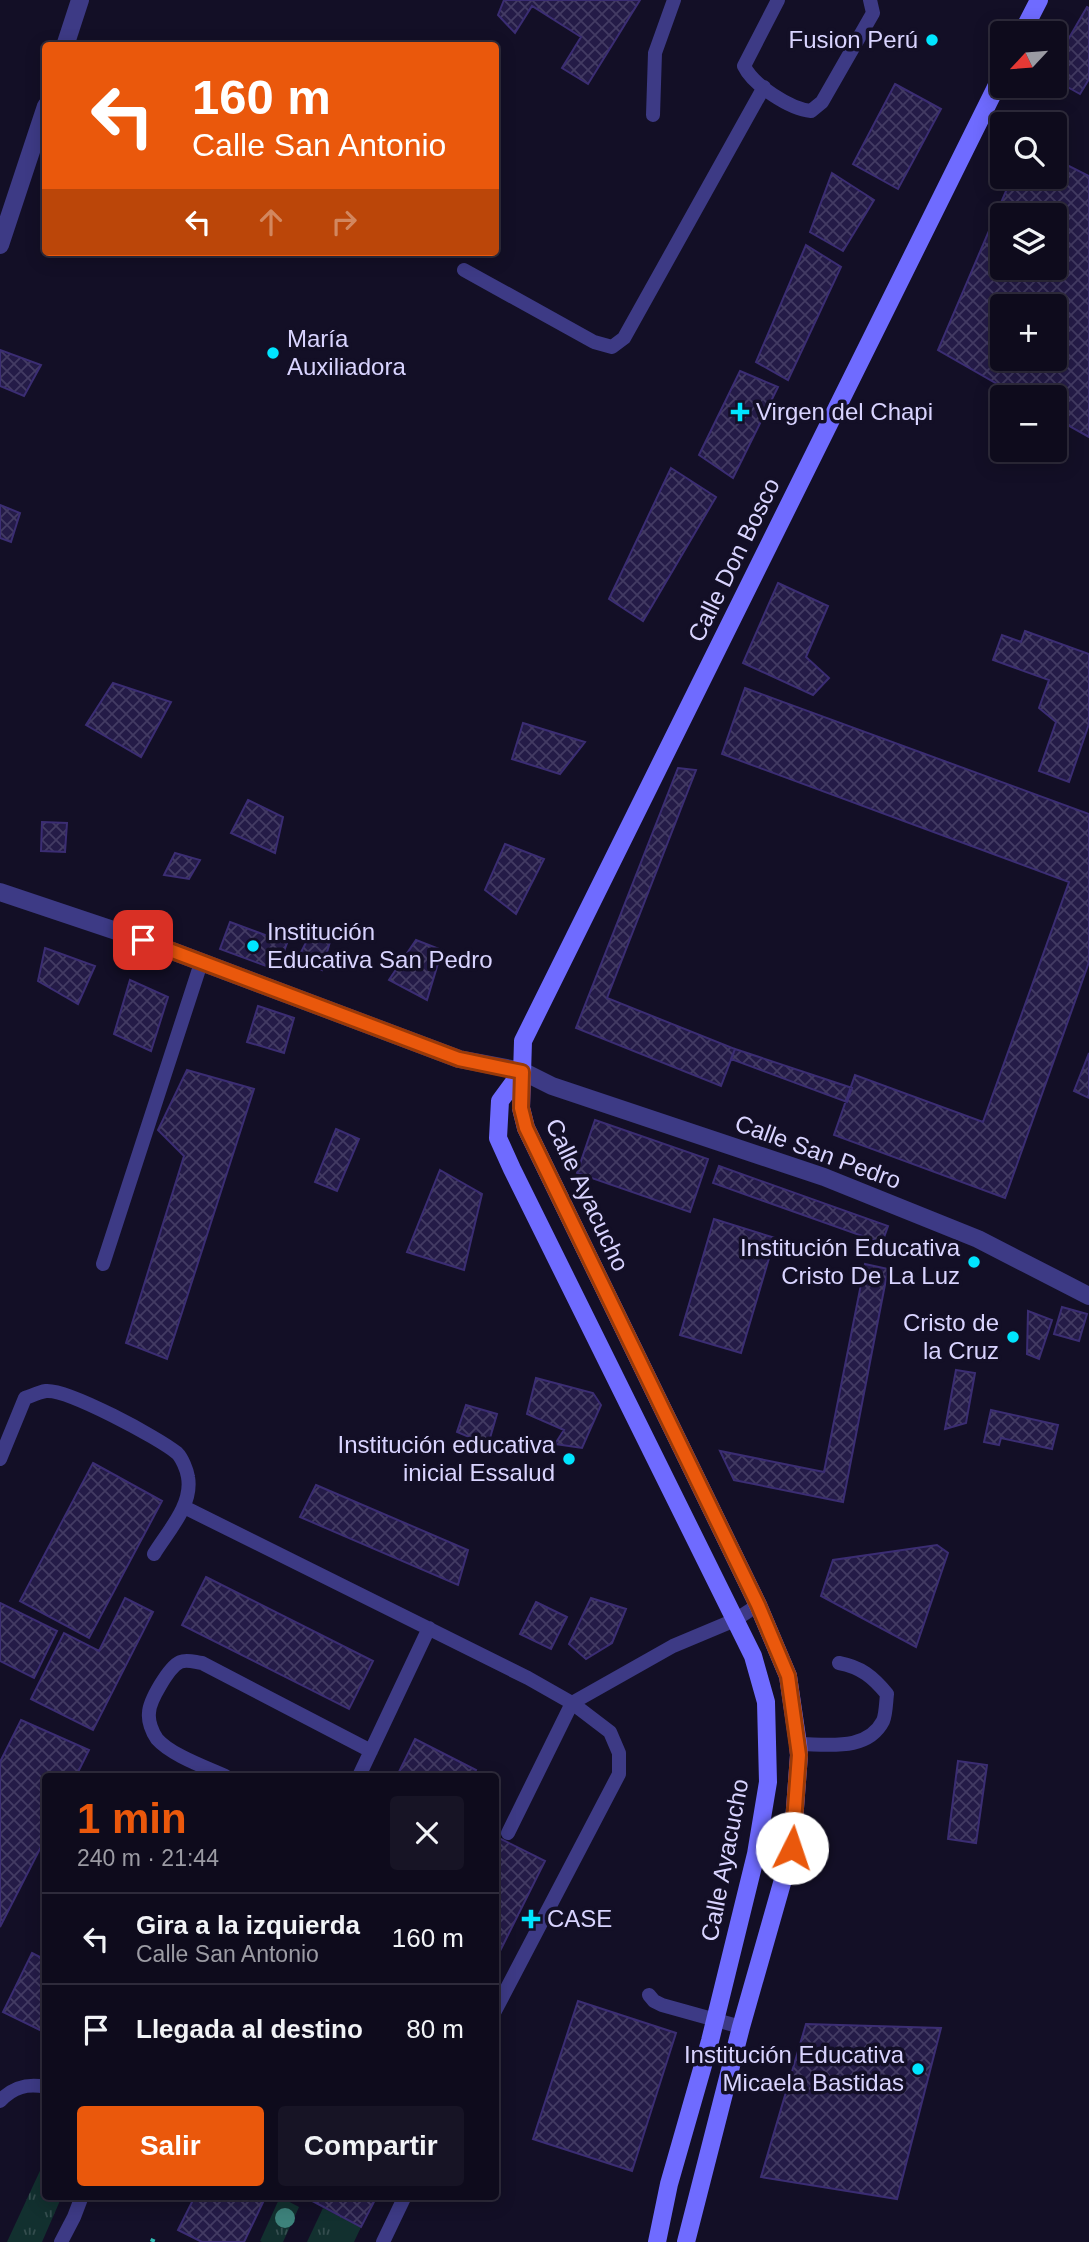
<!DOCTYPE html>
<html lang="es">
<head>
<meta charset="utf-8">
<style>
  body { margin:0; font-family:Helvetica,sans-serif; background:#171425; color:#f1f3f6; height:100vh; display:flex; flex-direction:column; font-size:26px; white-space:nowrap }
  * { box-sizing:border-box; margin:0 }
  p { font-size:23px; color:#9b9ba3 }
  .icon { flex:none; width:38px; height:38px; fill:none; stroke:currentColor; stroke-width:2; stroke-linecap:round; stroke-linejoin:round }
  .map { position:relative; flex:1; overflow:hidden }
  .sheet { position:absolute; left:42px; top:1773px; width:457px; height:427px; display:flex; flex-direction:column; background:#0e0b1c; border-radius:7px; box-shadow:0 4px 18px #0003,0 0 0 2px #2e2b3b }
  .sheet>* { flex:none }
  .banner { position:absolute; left:42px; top:42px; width:457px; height:214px; border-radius:7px; box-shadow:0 4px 18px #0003,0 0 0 2px #2e2b3b; background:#ea580c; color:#fff; overflow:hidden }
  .needle { width:46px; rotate:244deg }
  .buttons { position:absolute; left:990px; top:21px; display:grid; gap:14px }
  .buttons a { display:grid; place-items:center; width:77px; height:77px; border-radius:7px; background:#0e0b1c; box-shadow:0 4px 18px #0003,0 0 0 2px #2e2b3b; font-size:35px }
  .pin { position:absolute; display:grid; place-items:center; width:60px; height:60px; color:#fff; margin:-30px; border-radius:14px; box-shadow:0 4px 10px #0006 }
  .me { position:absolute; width:77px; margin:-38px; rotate:4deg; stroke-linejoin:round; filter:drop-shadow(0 0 5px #0008) }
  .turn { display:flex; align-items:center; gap:24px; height:147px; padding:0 35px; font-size:32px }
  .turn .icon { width:91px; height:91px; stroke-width:2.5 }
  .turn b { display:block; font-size:49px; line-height:60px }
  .lanes { display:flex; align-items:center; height:66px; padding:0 35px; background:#0003; justify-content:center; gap:35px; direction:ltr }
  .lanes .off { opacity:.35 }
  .round { display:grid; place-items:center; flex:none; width:74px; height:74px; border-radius:7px; background:#171425 }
  .summary { display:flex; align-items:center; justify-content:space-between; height:119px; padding:0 35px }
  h1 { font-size:42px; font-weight:700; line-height:52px; color:#ea580c }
  .cta { display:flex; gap:14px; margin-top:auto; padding:14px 35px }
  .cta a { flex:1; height:80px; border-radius:7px; background:#ea580c; color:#fff; font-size:28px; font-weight:700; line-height:80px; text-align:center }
  .cta a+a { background:#171425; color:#f1f3f6 }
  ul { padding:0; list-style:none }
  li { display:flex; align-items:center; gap:21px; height:91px; padding:0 35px; border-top:2px solid #2e2b3b }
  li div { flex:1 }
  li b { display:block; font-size:26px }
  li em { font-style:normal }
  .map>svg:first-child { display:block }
  .grass { fill:url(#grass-tufts) }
  .building { fill:url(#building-cross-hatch); stroke:#3b2d73; stroke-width:2; fill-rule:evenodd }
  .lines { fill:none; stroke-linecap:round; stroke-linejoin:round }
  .path { stroke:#2fb8b0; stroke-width:4.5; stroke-dasharray:3.5 5; stroke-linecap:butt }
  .lane { stroke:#3d3a85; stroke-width:14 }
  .street { stroke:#3d3a85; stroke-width:18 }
  .secondary { stroke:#6f6bff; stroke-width:18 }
  .tree { fill:#3d827b }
  .route-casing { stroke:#983908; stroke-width:18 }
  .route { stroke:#ea580c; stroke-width:12 }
  .poi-dot { fill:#00e5ff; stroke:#130f26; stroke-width:2.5 }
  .labels { text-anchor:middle; stroke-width:7; stroke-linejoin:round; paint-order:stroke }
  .poi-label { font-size:24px; fill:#d9d4ff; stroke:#130f26; text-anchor:end }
  .street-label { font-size:24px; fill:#d9d4ff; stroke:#130f26 }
</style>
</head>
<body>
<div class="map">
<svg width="1089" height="2242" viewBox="0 0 1089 2242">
  <defs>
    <pattern id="grass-tufts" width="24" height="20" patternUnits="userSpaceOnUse" patternTransform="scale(1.75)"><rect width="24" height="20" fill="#12302f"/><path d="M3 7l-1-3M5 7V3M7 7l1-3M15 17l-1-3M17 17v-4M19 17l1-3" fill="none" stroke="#344d4e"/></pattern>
    <pattern id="building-cross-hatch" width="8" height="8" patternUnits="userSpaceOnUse" patternTransform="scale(1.75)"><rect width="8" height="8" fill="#241b47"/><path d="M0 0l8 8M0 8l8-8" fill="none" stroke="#433b63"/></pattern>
  </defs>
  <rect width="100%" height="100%" fill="#130f26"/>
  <!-- grass -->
  <path class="grass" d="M 45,2160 L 46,2196 L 62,2196 L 42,2242 L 7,2242 Z
    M 280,2197 L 299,2207 L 283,2242 L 262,2242 L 260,2241 Z
    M 323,2208 L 361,2227 L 354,2242 L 307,2242 Z"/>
  <!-- building -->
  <path class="building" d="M 504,0 L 640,0 L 588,84 L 562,68 L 581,37 L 532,6 L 515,33 L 498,15 Z
    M 1087,7 L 1089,8 L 1089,79 L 1080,94 L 1055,80 L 1055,62 Z
    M 895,84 L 941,109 L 898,189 L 853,164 Z
    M 1055,159 L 1089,176 L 1089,437 L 1055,418 L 1055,397 L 1020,397 L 938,350 L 1012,177 L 1055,177 ZM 1003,215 L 1055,215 L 1055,268 L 1003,268 ZM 1003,306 L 1055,306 L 1055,359 L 1003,359 Z
    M 832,173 L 874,200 L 843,251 L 810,232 Z
    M 806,245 L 841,267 L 788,380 L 756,362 Z
    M 0,350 L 41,365 L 24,396 L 0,386 Z
    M 740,371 L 778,387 L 733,478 L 699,455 Z
    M 671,468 L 716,497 L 643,621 L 609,599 Z
    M 0,505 L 20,513 L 11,542 L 0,538 Z
    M 778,583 L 828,606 L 806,657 L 829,678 L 813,695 L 743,663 Z
    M 1025,631 L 1089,654 L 1089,724 L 1069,782 L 1039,771 L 1056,722 L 1039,708 L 1049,680 L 993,660 L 1002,635 L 1021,642 Z
    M 113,683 L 171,702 L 141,757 L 86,725 Z
    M 745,688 L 1089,814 L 1089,962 L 1005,1198 L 834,1135 L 855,1075 L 983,1122 L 1069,882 L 722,754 Z
    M 523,723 L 585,742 L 560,774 L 512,759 Z
    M 678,768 L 696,770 L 607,998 L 735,1049 L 721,1086 L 576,1028 Z
    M 248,800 L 283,817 L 275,853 L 231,833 Z
    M 42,822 L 67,823 L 65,852 L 41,851 Z
    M 505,844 L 544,859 L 516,914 L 485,890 Z
    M 175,853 L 200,860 L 189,879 L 164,875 Z
    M 230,922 L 287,943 L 277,970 L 220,949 Z
    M 315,925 L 333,931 L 322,970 L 298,958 Z
    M 416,940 L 442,950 L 427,1000 L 389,980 Z
    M 45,948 L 95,966 L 78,1004 L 38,981 Z
    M 130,980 L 168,997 L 151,1051 L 114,1034 Z
    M 258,1006 L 294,1018 L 284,1053 L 247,1042 Z
    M 735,1049 L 852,1088 L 847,1102 L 731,1059 Z
    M 1089,1053 L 1089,1098 L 1074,1091 Z
    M 187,1070 L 254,1089 L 167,1359 L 126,1343 L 184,1156 L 158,1130 Z
    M 595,1120 L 708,1159 L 690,1212 L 577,1173 Z
    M 336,1129 L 359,1139 L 337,1191 L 315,1182 Z
    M 719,1166 L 888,1226 L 882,1243 L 713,1183 Z
    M 440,1170 L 482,1194 L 464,1270 L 407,1252 Z
    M 714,1219 L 775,1238 L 741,1353 L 680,1335 Z
    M 865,1264 L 888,1269 L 843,1502 L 734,1480 L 720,1451 L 824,1472 Z
    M 1062,1307 L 1087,1314 L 1079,1341 L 1054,1334 Z
    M 1028,1311 L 1052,1320 L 1039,1359 L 1027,1354 Z
    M 956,1370 L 975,1373 L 966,1423 L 945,1429 Z
    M 536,1378 L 593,1393 L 601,1405 L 582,1448 L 555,1444 L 564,1430 L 527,1414 Z
    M 466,1405 L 497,1414 L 488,1445 L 457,1432 Z
    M 991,1410 L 1058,1425 L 1052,1449 L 1001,1438 L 999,1445 L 984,1442 Z
    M 93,1463 L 162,1501 L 89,1638 L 20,1601 Z
    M 316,1485 L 468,1550 L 458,1585 L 300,1517 Z
    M 937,1545 L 948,1553 L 916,1647 L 821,1596 L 833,1560 Z
    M 206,1577 L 373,1661 L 349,1709 L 182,1625 Z
    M 125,1598 L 153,1612 L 93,1730 L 31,1699 L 64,1633 L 99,1651 Z
    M 591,1598 L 626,1609 L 612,1643 L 586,1659 L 569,1644 Z
    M 536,1602 L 567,1617 L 551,1649 L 520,1634 Z
    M 0,1603 L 57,1631 L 34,1678 L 0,1661 Z
    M 21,1720 L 89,1750 L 76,1776 L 46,1776 L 46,1837 L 0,1927 L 0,1762 Z
    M 415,1739 L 476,1770 L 473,1776 L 397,1776 Z
    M 958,1761 L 987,1765 L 976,1843 L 948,1839 Z
    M 495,1836 L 545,1861 L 495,1961 Z
    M 32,1953 L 46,1960 L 46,2033 L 3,2012 Z
    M 578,2001 L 676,2033 L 632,2171 L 533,2139 Z
    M 806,2024 L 941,2028 L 897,2199 L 761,2177 Z
    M 195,2196 L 266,2196 L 244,2242 L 202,2242 L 178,2230 Z
    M 303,2196 L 377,2196 L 361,2227 Z"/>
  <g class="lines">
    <!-- path -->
    <path class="path" d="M 152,2242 L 155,2235"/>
    <!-- lane -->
    <path class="lane" d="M 778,0 L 744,66 C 753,85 790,109 811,111 L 822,102 L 873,13 L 870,0
      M 653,115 L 655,53 L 674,0
      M 464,270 L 594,342 L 612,347 L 624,338 L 764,87
      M 103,1264 L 201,963
      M 0,1459 L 25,1398 C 31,1396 39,1392 46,1391 C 68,1389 159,1438 177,1453 C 182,1458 187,1470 188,1477 C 193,1505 168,1531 154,1554
      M 184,1507 L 528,1678 L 572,1703 L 610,1732 L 619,1753 L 619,1774 L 495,2011
      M 798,1744 C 827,1744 867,1752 883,1721 C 886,1714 886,1702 887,1694 C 873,1677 861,1667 839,1663
      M 225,1776 C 205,1767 171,1755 157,1739 C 152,1732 148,1721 149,1713 C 149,1701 169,1667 180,1662 C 187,1659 194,1662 202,1663 L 371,1751
      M 359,1776 L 429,1628
      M 508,1833 L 572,1703 L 673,1646 L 735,1620 L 758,1605
      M 649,1995 L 654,2001 L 662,2005 L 741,2027
      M 0,2101 C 13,2087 27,2083 46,2087
      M 61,2242 L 74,2217 L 82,2196
      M 383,2242 L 405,2196"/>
    <!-- street -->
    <path class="street" d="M 65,46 L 80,0
      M 0,245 L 46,106
      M 0,892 L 143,940 L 459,1059 L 522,1071 L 552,1086 L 824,1177 L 978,1239 L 1089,1296"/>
    <!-- secondary -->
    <path class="secondary" d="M 1022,33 L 1039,0
      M 522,1071 L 500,1101 L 498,1138 L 512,1169 L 753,1656 L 766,1702 L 768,1782 L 756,1854 L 710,2041 L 669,2184 L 657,2242
      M 686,2242 L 741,2027 L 792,1848 L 799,1755 L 798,1744 L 788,1676 L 758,1605 L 526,1128 L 521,1108 L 523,1041 L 1003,73"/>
  </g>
  <!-- trees -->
  <circle class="tree" cx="285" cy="2218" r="10"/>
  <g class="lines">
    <!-- route casing -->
    <g class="route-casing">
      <path id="route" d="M 143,940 L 459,1059 L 522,1072 L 521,1108 L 526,1128 L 758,1605 L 788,1676 L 799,1755 L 792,1848"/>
    </g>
    <!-- route -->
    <use href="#route" class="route"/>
  </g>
  <!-- markers -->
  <g class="poi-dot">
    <circle cx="932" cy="40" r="7"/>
    <circle cx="273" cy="353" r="7"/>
    <path d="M736.5 401.5h7v7h7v7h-7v7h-7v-7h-7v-7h7z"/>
    <circle cx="253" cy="946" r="7"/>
    <circle cx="974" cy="1262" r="7"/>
    <circle cx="1013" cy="1337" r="7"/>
    <circle cx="569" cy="1459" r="7"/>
    <path d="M527.5 1908.5h7v7h7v7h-7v7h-7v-7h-7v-7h7z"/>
    <circle cx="918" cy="2069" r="7"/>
  </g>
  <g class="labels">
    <!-- poi labels -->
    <g class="poi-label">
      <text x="918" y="48">Fusion Perú</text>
      <text x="287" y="347" text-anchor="start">María<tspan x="287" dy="28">Auxiliadora</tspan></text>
      <text x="756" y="420" text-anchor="start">Virgen del Chapi</text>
      <text x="267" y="940" text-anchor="start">Institución<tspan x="267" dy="28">Educativa San Pedro</tspan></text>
      <text x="960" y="1256">Institución Educativa<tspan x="960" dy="28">Cristo De La Luz</tspan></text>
      <text x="999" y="1331">Cristo de<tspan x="999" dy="28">la Cruz</tspan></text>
      <text x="555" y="1453">Institución educativa<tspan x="555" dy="28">inicial Essalud</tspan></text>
      <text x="547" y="1927" text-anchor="start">CASE</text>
      <text x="904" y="2063">Institución Educativa<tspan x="904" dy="28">Micaela Bastidas</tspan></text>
    </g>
    <!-- street labels -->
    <g class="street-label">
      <text transform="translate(734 560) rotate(-64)" y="8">Calle Don Bosco</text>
      <text transform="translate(818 1152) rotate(20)" y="8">Calle San Pedro</text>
      <text transform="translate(587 1195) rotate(65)" y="8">Calle Ayacucho</text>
      <text transform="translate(725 1860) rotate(-79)" y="8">Calle Ayacucho</text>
    </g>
  </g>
</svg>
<div class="buttons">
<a><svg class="needle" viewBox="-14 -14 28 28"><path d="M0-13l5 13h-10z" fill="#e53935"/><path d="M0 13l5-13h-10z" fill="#9b9ba3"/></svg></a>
<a><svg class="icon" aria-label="search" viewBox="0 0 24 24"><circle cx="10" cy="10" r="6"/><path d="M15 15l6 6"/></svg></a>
<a><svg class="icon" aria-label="layers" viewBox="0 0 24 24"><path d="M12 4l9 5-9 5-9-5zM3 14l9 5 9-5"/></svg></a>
<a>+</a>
<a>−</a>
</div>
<div class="pin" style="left:143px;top:940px;background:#d93025"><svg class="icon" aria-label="arrive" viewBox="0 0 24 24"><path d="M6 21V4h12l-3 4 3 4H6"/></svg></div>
<svg class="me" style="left:792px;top:1848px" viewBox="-20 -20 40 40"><circle r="19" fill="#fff"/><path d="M0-13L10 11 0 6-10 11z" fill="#ea580c"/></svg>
<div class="banner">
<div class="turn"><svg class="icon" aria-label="left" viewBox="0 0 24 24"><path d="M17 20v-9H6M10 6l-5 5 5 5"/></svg><div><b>160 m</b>Calle San Antonio</div></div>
<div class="lanes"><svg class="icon" aria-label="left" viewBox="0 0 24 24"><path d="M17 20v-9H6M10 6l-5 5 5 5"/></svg><svg class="icon off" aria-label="ahead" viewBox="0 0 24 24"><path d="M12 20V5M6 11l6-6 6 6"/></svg><svg class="icon off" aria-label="right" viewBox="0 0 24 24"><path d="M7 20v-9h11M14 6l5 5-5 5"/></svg></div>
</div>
<section class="sheet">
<div class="summary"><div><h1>1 min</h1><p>240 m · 21:44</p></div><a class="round"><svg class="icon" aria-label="close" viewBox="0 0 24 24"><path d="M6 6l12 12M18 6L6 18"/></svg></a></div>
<ul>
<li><svg class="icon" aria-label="left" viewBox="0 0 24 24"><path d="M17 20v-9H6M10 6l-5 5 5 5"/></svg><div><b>Gira a la izquierda</b><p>Calle San Antonio</p></div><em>160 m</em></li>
<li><svg class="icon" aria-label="arrive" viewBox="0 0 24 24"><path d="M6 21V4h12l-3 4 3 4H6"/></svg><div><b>Llegada al destino</b></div><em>80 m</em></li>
</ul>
<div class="cta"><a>Salir</a><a>Compartir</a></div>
</section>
</div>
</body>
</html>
